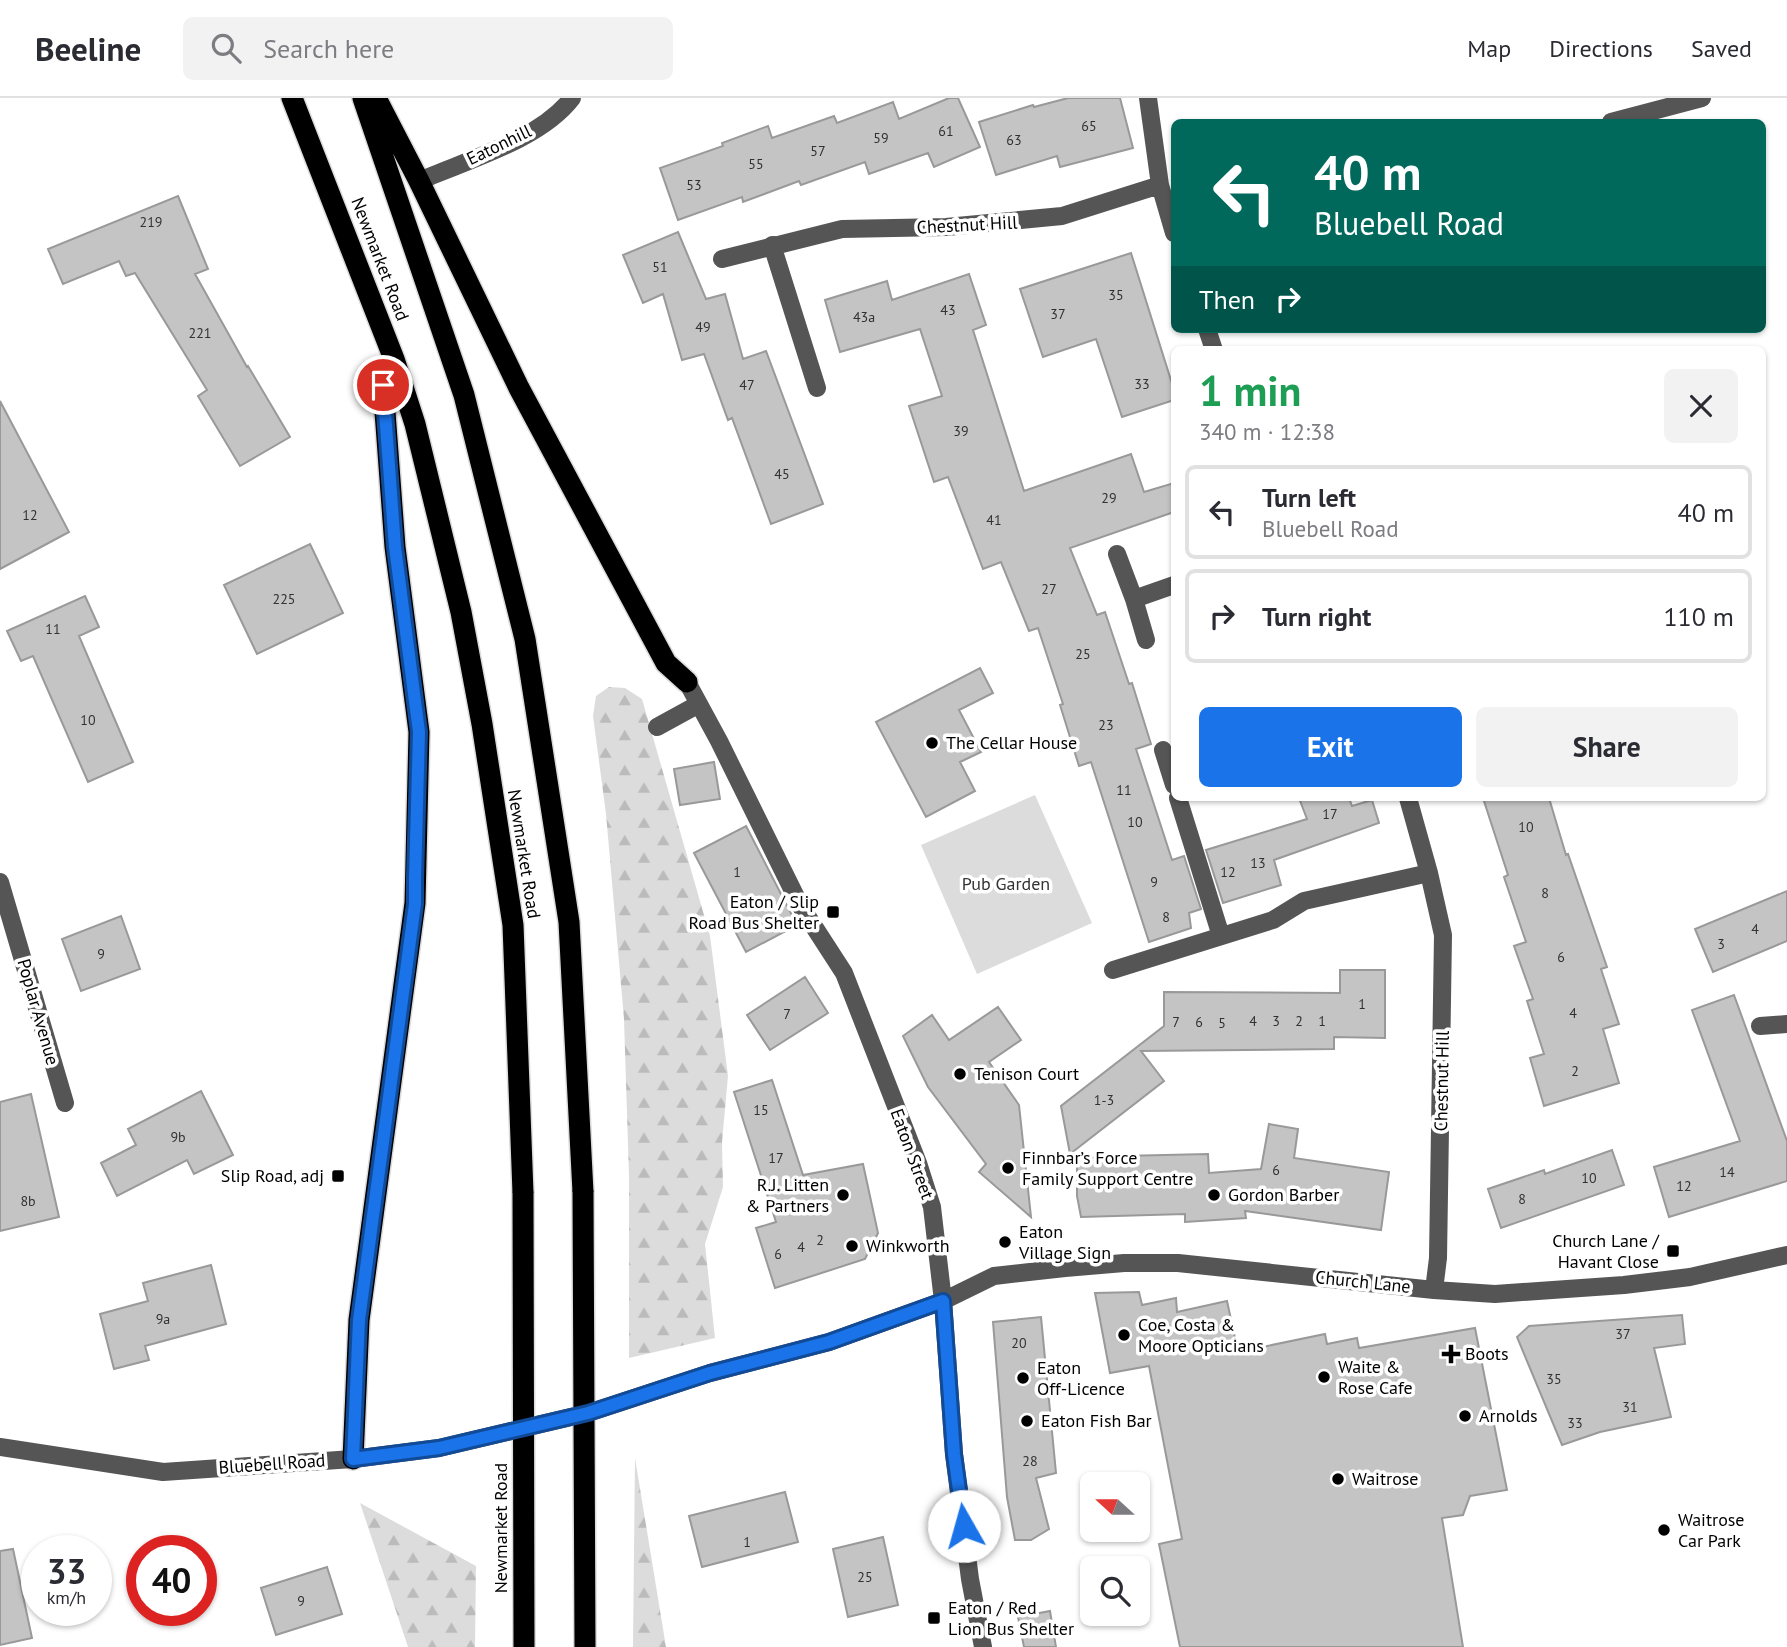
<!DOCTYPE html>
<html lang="en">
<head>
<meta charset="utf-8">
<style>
  body { margin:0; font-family:"PT Sans",sans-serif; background:#f2f2f3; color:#2b2b33; height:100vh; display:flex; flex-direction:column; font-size:26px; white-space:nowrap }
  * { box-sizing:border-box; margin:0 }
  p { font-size:23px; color:#7c7c81 }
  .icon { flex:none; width:38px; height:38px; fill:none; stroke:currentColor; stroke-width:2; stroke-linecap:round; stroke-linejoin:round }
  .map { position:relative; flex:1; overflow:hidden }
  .panel { position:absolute; left:1171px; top:248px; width:595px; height:455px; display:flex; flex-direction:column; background:#fff; border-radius:10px; box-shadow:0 2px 5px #0004 }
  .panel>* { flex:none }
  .guide { position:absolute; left:1171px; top:21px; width:595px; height:214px; border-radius:10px; box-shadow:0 2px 5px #0004; background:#00695c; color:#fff; overflow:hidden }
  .needle { width:46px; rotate:291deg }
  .tools { position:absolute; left:1080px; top:1374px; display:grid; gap:14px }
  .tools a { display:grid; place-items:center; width:70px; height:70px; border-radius:10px; background:#fff; box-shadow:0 2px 5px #0004; font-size:35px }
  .speed { position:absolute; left:21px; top:1437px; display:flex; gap:14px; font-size:35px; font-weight:700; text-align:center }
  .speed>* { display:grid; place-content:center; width:91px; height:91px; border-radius:50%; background:#fff; box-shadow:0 2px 5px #0004; line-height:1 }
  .speed small { font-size:18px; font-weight:400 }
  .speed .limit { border:10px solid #d22; background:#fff; color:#111 }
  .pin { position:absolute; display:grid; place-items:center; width:60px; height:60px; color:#fff; margin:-30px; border:4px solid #fff; border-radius:50%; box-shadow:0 2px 7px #0007 }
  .me { position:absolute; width:77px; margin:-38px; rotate:353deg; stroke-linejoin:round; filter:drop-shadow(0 0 5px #0008) }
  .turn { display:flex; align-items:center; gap:24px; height:147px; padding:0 28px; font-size:32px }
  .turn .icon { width:91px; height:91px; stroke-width:2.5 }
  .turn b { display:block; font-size:49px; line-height:60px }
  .then { display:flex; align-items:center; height:66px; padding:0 28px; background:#0003; gap:14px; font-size:26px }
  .round { display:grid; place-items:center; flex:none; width:74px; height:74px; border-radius:10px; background:#f2f2f3 }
  .overview { display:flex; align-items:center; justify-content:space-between; height:119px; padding:0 28px }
  h1 { font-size:42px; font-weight:700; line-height:52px; color:#1e9e55 }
  .button { display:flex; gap:14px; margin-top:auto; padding:14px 28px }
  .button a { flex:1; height:80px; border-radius:10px; background:#1a73e8; color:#fff; font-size:28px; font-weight:700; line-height:80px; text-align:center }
  .button a+a { background:#f2f2f3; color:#2b2b33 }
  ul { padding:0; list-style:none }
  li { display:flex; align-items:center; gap:21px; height:94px; margin:0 14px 10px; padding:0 14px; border:4px solid #e1e1e2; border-radius:10px }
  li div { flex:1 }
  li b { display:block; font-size:26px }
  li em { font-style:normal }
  header { display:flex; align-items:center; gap:42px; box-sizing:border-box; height:98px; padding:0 35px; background:#fff; border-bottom:2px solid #e1e1e2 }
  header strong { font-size:33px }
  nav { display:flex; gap:38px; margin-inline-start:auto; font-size:24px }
  .search { width:490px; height:63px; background:#f2f2f3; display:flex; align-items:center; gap:18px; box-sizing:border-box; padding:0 24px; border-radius:10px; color:#7c7c81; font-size:26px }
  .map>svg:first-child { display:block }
  .green { fill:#dcdcdc }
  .forest { fill:url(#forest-firs) }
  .building { fill:#c4c4c4; stroke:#999; stroke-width:2 }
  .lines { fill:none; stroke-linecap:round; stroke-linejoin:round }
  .highway-casing { stroke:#dbdbdb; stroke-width:24 }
  .minor { stroke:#555; stroke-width:18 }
  .highway { stroke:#000; stroke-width:21 }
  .highway-bridge-casing { stroke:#dbdbdb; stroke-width:24; stroke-linecap:butt }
  .highway-bridge { stroke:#000; stroke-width:21 }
  .route-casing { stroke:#114b97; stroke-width:18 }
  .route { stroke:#1a73e8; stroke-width:12 }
  .poi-dot { fill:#000; stroke:#fff; stroke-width:2.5 }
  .labels { text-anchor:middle; stroke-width:7; stroke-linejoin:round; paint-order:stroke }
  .number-label { font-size:14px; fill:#313131 }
  .street-label { font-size:18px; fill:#000; stroke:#fff }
  .poi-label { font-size:18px; fill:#000; stroke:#fff; text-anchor:start }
  .park-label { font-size:18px; fill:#333; stroke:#fff }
</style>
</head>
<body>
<header>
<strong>Beeline</strong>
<div class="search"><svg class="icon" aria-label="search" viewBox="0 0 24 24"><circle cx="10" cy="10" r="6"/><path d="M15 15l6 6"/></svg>Search here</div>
<nav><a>Map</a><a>Directions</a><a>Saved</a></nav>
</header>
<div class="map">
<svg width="1787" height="1549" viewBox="0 0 1787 1549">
  <defs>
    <pattern id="forest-firs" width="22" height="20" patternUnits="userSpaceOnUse" patternTransform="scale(1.75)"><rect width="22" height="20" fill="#dcdcdc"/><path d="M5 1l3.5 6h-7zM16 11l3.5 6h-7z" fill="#bbb"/></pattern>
  </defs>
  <rect width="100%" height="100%" fill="#fff"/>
  <!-- green -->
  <path class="green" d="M 1035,697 L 1092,825 L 977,876 L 921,747 Z"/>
  <!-- forest -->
  <path class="forest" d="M 609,589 L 625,590 L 642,601 L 710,838 L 728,978 L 722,1044 L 723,1089 L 705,1146 L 715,1240 L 629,1260 L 629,1078 L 624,921 L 606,716 L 593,618 L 596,598 Z
    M 635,1360 L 666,1549 L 633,1549 Z
    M 360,1405 L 476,1468 L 475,1549 L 408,1549 Z"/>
  <!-- building -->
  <path class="building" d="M 949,0 L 958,0 L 980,49 L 934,69 L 928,55 L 869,76 L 865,64 L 801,87 L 799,83 L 743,104 L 742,99 L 678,122 L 660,70 L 723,48 L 722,45 L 768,28 L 772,40 L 834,18 L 837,25 L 893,4 L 899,21 Z
    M 1068,0 L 1120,0 L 1133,50 L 1060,69 L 1057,58 L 996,77 L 979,24 L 1033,7 L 1034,9 Z
    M 178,98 L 208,171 L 195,176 L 247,269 L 248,268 L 290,339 L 240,368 L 198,298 L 207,292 L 135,175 L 126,178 L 119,163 L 63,186 L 48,151 Z
    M 678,134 L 706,201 L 725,196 L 743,261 L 766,253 L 823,406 L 771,426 L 732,320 L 728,322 L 704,256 L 682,262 L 663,196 L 643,205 L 623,157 Z
    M 1131,155 L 1174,292 L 1174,302 L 1122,319 L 1096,241 L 1043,259 L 1020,191 Z
    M 969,176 L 986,227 L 973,232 L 1024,393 L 1131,356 L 1144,394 L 1174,385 L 1174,414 L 1070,450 L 1097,517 L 1105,514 L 1129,586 L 1132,585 L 1151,646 L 1136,651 L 1172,762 L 1184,758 L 1201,811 L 1189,815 L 1191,830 L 1149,844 L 1091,664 L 1079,668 L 1060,607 L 1063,606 L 1038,530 L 1029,533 L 1001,464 L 983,471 L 948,379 L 934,384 L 909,308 L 942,298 L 920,231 L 840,254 L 825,202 L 887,183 L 892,202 Z
    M 0,303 L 69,434 L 0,471 Z
    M 310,446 L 343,515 L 257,556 L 224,487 Z
    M 85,498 L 99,529 L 79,538 L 133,664 L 88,684 L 33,558 L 21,563 L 7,533 Z
    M 980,570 L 993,595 L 959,612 L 981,654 L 960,664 L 975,693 L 926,719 L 876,624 Z
    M 714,664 L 720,701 L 680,707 L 674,671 Z
    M 1299,700 L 1349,700 L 1352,708 L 1372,702 L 1379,725 L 1274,762 L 1281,787 L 1223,805 L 1206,752 L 1307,721 Z
    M 1483,700 L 1549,700 L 1566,757 L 1568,756 L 1607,869 L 1601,871 L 1619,926 L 1603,931 L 1619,985 L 1544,1008 L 1530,960 L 1544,956 L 1527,903 L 1533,901 L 1514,848 L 1526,844 L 1504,779 L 1508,777 Z
    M 746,728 L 797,827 L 746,854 L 694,755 Z
    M 1787,793 L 1787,843 L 1713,874 L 1695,831 Z
    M 121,818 L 140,871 L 81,893 L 62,841 Z
    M 1340,872 L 1385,872 L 1385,940 L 1334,939 L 1334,951 L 1141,953 L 1164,983 L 1070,1056 L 1061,1008 L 1164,928 L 1164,894 L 1340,895 Z
    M 805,879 L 828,915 L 770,952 L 747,917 Z
    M 1734,897 L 1787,1043 L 1787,1083 L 1669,1119 L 1654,1069 L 1740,1043 L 1692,912 Z
    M 998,909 L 1021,942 L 989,964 L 1019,1007 L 1031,1119 L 979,1074 L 986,1066 L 928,989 L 903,938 L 932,917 L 949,942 Z
    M 772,982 L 803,1077 L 863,1066 L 878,1135 L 865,1161 L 775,1190 L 756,1130 L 776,1124 L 734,994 Z
    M 201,993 L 233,1057 L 194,1076 L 187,1062 L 117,1098 L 101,1065 L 136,1047 L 128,1031 Z
    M 31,996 L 59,1119 L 0,1133 L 0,1004 Z
    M 1269,1026 L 1298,1031 L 1294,1060 L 1389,1074 L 1381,1132 L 1245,1113 L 1246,1120 L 1185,1124 L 1185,1116 L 1081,1119 L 1077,1098 L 1077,1059 L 1208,1056 L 1209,1075 L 1261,1071 Z
    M 1612,1052 L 1624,1087 L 1501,1130 L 1488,1091 L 1544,1072 L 1545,1076 Z
    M 211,1167 L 226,1226 L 145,1248 L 149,1262 L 114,1271 L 100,1216 L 148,1203 L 143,1185 Z
    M 1139,1194 L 1142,1207 L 1176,1200 L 1177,1214 L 1227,1203 L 1238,1254 L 1325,1236 L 1327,1246 L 1357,1240 L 1359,1250 L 1475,1230 L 1507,1392 L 1470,1398 L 1463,1417 L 1442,1420 L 1463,1549 L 1180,1549 L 1159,1446 L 1182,1441 L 1149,1268 L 1110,1275 L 1095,1195 Z
    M 1682,1217 L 1685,1246 L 1654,1250 L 1671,1319 L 1600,1334 L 1562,1347 L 1517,1239 L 1529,1228 Z
    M 1041,1219 L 1056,1375 L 1036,1380 L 1049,1431 L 1031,1442 L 1015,1442 L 1007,1399 L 993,1224 Z
    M 785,1394 L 798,1444 L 702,1469 L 689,1418 Z
    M 883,1439 L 898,1507 L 848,1519 L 833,1451 Z
    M 13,1451 L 32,1540 L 0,1547 L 0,1453 Z
    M 327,1469 L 342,1516 L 276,1537 L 261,1490 Z
    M 1050,1513 L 1056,1549 L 1024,1549 L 1018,1519 Z"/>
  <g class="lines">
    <!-- highway casing -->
    <g class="highway-casing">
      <path id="highway" d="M 292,0 L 394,261 L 415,326 L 461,514 L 482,626 L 513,827 L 523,1095
        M 363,0 L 464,297 L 525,541 L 569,824 L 583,1094
        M 376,0 L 419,83 L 519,290 L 666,565 L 687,584
        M 353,1361 L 359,1222 L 415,805 L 419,634 L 395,449 L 383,287 L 394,261"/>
    </g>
    <!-- minor -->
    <path class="minor" d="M 1148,0 L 1160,87 L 1174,135
      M 1611,24 L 1702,0
      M 419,83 C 467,62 540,42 572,0
      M 772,147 L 817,290
      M 722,161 L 842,131 L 946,129 L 1062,118 L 1160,87
      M 1207,231 L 1214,252
      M 1117,456 L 1134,501 L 1174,487
      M 1134,501 L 1146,542
      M 687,584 L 719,643 L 800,807 L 844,875 L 918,1065 L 932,1109 L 943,1203 L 954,1356 L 970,1481 L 983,1549
      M 657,629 L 699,606
      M 1163,652 L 1174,687
      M 1178,700 L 1221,838
      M 1408,700 L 1429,775 L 1443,837 L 1438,1160 L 1434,1192
      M 0,784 L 65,1005
      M 1113,872 L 1273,822 L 1304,803 L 1429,775
      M 1760,928 L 1787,926
      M 0,1349 L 163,1374 L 353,1361 L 439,1350 L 588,1315 L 710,1275 L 829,1244 L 943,1203 L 994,1178 L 1065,1170 L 1124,1165 L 1178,1165 L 1434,1192 L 1495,1196 L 1624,1187 L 1690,1179 L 1787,1157"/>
    <!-- highway -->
    <use href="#highway" class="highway"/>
    <!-- highway-bridge casing -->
    <g class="highway-bridge-casing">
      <path id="highway-bridge" d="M 583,1094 L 585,1549
        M 523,1095 L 524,1549"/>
    </g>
    <!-- highway-bridge -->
    <use href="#highway-bridge" class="highway-bridge"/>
  </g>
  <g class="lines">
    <!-- route casing -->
    <g class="route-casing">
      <path id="route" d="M 383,287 L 395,449 L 419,634 L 415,781 L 415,806 L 359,1222 L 353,1361 L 439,1350 L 588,1315 L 710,1275 L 829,1244 L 943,1203 L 954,1356 L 964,1428"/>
    </g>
    <!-- route -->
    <use href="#route" class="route"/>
  </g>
  <!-- markers -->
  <g class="poi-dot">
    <circle cx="932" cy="645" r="7"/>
    <rect x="826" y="807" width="14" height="14" rx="3.5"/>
    <circle cx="960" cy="976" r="7"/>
    <circle cx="1008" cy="1070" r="7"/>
    <rect x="331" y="1071" width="14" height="14" rx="3.5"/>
    <circle cx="843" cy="1097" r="7"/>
    <circle cx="1214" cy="1097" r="7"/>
    <circle cx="1005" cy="1144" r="7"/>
    <circle cx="852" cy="1148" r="7"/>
    <rect x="1666" y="1146" width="14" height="14" rx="3.5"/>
    <circle cx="1124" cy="1237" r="7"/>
    <path d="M1447.5 1245.5h7v7h7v7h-7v7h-7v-7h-7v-7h7z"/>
    <circle cx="1324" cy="1279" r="7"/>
    <circle cx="1023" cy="1280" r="7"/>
    <circle cx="1465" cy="1318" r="7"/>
    <circle cx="1027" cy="1323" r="7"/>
    <circle cx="1338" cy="1381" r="7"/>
    <circle cx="1664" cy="1432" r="7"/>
    <rect x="927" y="1513" width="14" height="14" rx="3.5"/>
  </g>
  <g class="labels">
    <!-- number labels -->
    <g class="number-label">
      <text x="1089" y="33">65</text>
      <text x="946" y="38">61</text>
      <text x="881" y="45">59</text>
      <text x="1014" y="47">63</text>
      <text x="818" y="58">57</text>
      <text x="756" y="71">55</text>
      <text x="694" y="92">53</text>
      <text x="151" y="129">219</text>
      <text x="660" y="174">51</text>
      <text x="1116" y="202">35</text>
      <text x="948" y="217">43</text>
      <text x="1058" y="221">37</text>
      <text x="864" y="224">43a</text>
      <text x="703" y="234">49</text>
      <text x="200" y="240">221</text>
      <text x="1142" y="291">33</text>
      <text x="747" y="292">47</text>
      <text x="961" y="338">39</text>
      <text x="782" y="381">45</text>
      <text x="1109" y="405">29</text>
      <text x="30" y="422">12</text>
      <text x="994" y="427">41</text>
      <text x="1049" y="496">27</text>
      <text x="284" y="506">225</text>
      <text x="53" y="536">11</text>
      <text x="1083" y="561">25</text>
      <text x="88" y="627">10</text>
      <text x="1106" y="632">23</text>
      <text x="1124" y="697">11</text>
      <text x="1330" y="721">17</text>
      <text x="1135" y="729">10</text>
      <text x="1526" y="734">10</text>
      <text x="1258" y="770">13</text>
      <text x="737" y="779">1</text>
      <text x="1228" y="779">12</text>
      <text x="1154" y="789">9</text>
      <text x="1545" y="800">8</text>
      <text x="1166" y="824">8</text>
      <text x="1755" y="836">4</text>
      <text x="1721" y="851">3</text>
      <text x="101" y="861">9</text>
      <text x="1561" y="864">6</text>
      <text x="1362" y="911">1</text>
      <text x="1573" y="920">4</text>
      <text x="787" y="921">7</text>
      <text x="1253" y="928">4</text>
      <text x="1276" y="928">3</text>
      <text x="1299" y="928">2</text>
      <text x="1322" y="928">1</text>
      <text x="1176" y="929">7</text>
      <text x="1199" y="929">6</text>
      <text x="1222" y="930">5</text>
      <text x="1575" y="978">2</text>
      <text x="1104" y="1007">1-3</text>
      <text x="761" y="1017">15</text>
      <text x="178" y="1044">9b</text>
      <text x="776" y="1065">17</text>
      <text x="1276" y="1077">6</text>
      <text x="1727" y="1079">14</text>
      <text x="1589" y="1085">10</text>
      <text x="1684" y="1093">12</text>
      <text x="1522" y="1106">8</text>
      <text x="28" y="1108">8b</text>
      <text x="820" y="1147">2</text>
      <text x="801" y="1154">4</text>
      <text x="778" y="1161">6</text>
      <text x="163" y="1226">9a</text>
      <text x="1623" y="1241">37</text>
      <text x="1019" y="1250">20</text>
      <text x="1554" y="1286">35</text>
      <text x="1630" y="1314">31</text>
      <text x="1575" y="1330">33</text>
      <text x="1030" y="1368">28</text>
      <text x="747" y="1449">1</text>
      <text x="865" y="1484">25</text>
      <text x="301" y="1508">9</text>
    </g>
    <!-- street labels -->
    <g class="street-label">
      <text transform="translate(499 47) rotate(-26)" y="6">Eatonhill</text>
      <text transform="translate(967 127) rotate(-3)" y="6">Chestnut Hill</text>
      <text transform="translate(380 161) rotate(69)" y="6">Newmarket Road</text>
      <text transform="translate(524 756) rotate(81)" y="6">Newmarket Road</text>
      <text transform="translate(38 914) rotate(74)" y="6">Poplar Avenue</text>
      <text transform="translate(1442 983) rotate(-89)" y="6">Chestnut Hill</text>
      <text transform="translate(912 1056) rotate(70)" y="6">Eaton Street</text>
      <text transform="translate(1363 1184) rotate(6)" y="6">Church Lane</text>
      <text transform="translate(272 1366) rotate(-4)" y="6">Bluebell Road</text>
      <text transform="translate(501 1430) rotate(-90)" y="6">Newmarket Road</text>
    </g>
    <!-- poi labels -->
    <g class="poi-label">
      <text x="946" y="651">The Cellar House</text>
      <text x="819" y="810" text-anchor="end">Eaton / Slip<tspan x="819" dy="21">Road Bus Shelter</tspan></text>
      <text x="974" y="982">Tenison Court</text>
      <text x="1022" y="1066">Finnbar’s Force<tspan x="1022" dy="21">Family Support Centre</tspan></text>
      <text x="324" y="1084" text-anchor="end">Slip Road, adj</text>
      <text x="829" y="1093" text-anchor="end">R.J. Litten<tspan x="829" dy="21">&amp; Partners</tspan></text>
      <text x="1228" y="1103">Gordon Barber</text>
      <text x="1019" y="1140">Eaton<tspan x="1019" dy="21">Village Sign</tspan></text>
      <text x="1659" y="1149" text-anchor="end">Church Lane /<tspan x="1659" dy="21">Havant Close</tspan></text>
      <text x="866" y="1154">Winkworth</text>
      <text x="1138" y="1233">Coe, Costa &amp;<tspan x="1138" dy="21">Moore Opticians</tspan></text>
      <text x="1465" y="1262">Boots</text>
      <text x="1338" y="1275">Waite &amp;<tspan x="1338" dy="21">Rose Cafe</tspan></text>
      <text x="1037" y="1276">Eaton<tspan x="1037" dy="21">Off-Licence</tspan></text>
      <text x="1479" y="1324">Arnolds</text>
      <text x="1041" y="1329">Eaton Fish Bar</text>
      <text x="1352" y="1387">Waitrose</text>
      <text x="1678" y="1428">Waitrose<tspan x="1678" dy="21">Car Park</tspan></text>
      <text x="948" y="1516">Eaton / Red<tspan x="948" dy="21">Lion Bus Shelter</tspan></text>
    </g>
    <!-- park labels -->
    <g class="park-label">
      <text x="1006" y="792">Pub Garden</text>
    </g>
  </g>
</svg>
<div class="tools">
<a><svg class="needle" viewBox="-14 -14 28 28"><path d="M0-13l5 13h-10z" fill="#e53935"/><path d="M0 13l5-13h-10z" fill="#7c7c81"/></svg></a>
<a><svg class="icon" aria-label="search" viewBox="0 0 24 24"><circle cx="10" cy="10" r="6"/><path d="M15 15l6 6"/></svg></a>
</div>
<div class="speed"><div>33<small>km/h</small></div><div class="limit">40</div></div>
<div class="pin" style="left:383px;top:287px;background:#d93025"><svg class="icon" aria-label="arrive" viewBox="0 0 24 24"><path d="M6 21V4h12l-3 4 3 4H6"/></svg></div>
<svg class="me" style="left:964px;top:1428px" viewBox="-20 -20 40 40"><circle r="19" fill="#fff"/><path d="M0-13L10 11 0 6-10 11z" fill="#1a73e8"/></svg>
<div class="guide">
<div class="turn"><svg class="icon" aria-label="left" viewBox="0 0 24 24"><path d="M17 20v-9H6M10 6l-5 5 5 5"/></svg><div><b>40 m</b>Bluebell Road</div></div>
<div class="then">Then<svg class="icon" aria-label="right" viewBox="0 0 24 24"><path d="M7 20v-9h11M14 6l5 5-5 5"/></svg></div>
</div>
<section class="panel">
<div class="overview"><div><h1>1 min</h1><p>340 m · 12:38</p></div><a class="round"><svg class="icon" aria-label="close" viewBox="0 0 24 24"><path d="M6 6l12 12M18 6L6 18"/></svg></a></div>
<ul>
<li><svg class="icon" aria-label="left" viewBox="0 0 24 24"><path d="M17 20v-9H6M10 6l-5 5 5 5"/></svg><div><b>Turn left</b><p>Bluebell Road</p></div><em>40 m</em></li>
<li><svg class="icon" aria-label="right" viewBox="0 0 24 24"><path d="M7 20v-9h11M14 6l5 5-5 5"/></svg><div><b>Turn right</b></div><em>110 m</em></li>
</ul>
<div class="button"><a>Exit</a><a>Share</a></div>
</section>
</div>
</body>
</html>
